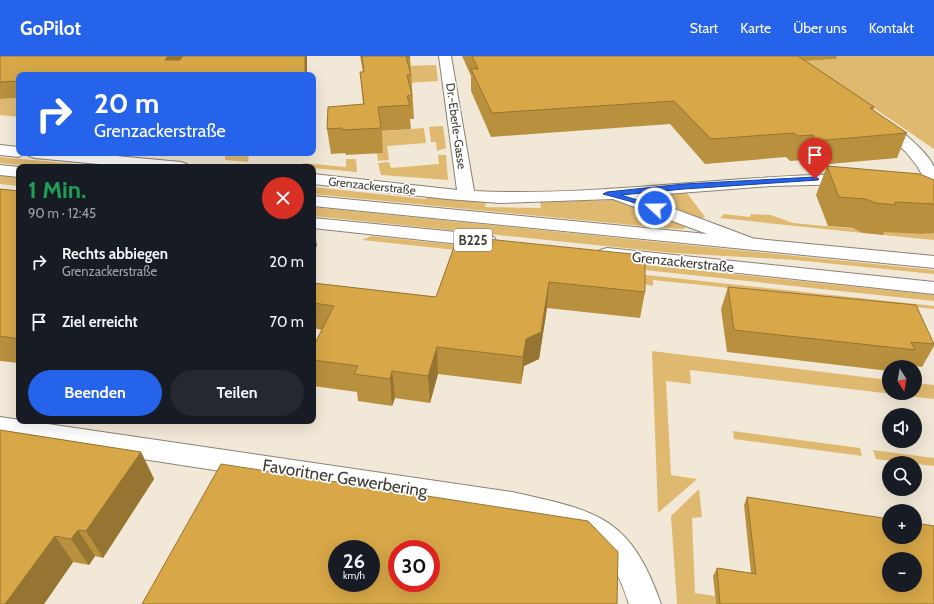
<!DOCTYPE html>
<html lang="de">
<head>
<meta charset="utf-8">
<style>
  body { margin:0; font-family:Cabin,sans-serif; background:#242831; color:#f1f3f6; height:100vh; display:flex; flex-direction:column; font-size:15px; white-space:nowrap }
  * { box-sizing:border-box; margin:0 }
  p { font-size:13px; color:#9ea1a6 }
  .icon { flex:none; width:22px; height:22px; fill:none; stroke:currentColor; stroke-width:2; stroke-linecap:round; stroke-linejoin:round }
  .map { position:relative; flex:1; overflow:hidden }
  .sheet { position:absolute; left:16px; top:108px; width:300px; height:260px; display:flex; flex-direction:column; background:#171b24; border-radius:8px; box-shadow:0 4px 16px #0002 }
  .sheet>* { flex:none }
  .guide { position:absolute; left:16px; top:16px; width:300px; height:84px; border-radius:8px; box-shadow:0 4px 16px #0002; background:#2563eb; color:#fff; overflow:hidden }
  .needle { width:26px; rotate:169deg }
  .fabs { position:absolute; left:882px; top:304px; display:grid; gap:8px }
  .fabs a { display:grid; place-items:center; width:40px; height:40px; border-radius:50%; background:#171b24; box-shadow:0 4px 16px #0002; font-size:20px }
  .speed { position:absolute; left:328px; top:484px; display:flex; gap:8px; font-size:20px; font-weight:700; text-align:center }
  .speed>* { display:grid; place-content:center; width:52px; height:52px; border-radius:50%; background:#171b24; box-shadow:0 4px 16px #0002; line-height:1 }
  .speed small { font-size:10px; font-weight:400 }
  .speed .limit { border:6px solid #d22; background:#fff; color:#111 }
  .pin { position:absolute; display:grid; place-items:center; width:34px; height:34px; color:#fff; margin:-41px -17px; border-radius:50% 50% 50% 0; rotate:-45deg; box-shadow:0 0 4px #0007 }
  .pin .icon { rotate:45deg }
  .me { position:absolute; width:44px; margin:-22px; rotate:291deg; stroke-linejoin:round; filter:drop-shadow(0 0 3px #0008) }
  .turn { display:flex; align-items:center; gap:14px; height:84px; padding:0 12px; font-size:18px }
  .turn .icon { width:52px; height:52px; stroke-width:2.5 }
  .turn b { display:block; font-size:28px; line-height:34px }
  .round { display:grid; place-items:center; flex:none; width:42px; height:42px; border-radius:21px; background:#242831 }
  .headline { display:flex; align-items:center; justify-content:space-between; height:68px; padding:0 12px }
  h1 { font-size:24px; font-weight:800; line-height:30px; color:#1e9e55 }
  .button { display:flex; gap:8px; margin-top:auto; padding:8px 12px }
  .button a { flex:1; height:46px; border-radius:24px; background:#2563eb; color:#fff; font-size:16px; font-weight:800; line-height:46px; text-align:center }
  .button a+a { background:#242831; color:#f1f3f6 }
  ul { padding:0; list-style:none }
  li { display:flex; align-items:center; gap:12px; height:60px; padding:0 12px }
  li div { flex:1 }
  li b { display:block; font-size:15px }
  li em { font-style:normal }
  header { display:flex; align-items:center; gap:24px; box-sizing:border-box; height:56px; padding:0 20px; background:#2563eb; color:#fff }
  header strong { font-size:19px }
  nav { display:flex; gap:22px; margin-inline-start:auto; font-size:14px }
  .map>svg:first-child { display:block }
  .green { fill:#e0b970 }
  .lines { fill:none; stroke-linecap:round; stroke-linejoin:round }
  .minor-casing { stroke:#8b8273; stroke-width:2 }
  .primary-casing { stroke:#8b8273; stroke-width:2 }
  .minor { fill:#fff; fill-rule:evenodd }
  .primary { fill:#fff; fill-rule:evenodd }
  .wall { fill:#b9903e }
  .shaded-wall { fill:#967532 }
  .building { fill:#d7a748; stroke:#967532; fill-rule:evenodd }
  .route { fill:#2563eb; stroke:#184099 }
  .labels { text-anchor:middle; stroke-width:3.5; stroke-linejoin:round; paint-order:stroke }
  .far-street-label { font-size:12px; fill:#403c36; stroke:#fff }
  .shield { fill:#fff; stroke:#797672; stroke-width:1 }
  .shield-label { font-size:13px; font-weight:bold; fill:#403c36 }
  .street-label { font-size:14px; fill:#403c36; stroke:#fff }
  .near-street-label { font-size:17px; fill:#403c36; stroke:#fff }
</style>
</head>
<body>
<header>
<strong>GoPilot</strong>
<nav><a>Start</a><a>Karte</a><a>Über uns</a><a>Kontakt</a></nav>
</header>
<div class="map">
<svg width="934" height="548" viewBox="0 0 934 548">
  <rect width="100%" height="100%" fill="#f2e8d7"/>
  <!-- green -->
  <path class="green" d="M 831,0 L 934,0 L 934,93 L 805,5 L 836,3 Z
    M 436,9 L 438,25 L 408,27 L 404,10 Z
    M 19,42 L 19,61 L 0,59 L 0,43 Z
    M 443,70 L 446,92 L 437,95 L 436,86 L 431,86 L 429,71 Z
    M 424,72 L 426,87 L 387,90 L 389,104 L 378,105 L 377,97 L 383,96 L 374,76 Z
    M 225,97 L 249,97 L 248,106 L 225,104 Z
    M 438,99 L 446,99 L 448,124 L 381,119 L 378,107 L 389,106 L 391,112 L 439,108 Z
    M 0,101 L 108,111 L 36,111 L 0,107 Z
    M 346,103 L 356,103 L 357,116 L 300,111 L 303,107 L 346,111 Z
    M 0,119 L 19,121 L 19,130 L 0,128 Z
    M 313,131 L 425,143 L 430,140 L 486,145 L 485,151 L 541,152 L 540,146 L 619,144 L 686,171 L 683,173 L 663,172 L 313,138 Z
    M 686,136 L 705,161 L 700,163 L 640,141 L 638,139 Z
    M 313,151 L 934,214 L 934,218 L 795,204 L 673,197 L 313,160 Z
    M 724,158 L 750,161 L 751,158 L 771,159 L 793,167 L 857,173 L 863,177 L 720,162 Z
    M 881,175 L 922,178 L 934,176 L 934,184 L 883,179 Z
    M 371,180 L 934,239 L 934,245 L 362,184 Z
    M 637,218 L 934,250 L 934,253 L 653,224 L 653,230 L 643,228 Z
    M 652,295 L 889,324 L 889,337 L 915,337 L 915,327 L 934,329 L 934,343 L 690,314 L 691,328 L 666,325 L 671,419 L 697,423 L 658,457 Z
    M 733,375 L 860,392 L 862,400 L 734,383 Z
    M 873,394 L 934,402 L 934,410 L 876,403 Z
    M 699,433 L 702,461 L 692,462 L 695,537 L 715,540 L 716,548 L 677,548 L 671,460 Z"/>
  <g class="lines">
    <!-- minor casing -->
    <g class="minor-casing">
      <path id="minor" d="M 439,0 L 451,0 L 474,135 C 600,141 726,119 853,118 L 859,119 L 861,123 L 859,127 L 853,128 L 771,130 L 640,140 L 752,182 L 754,186 L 752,190 L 745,192 L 613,143 L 500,147 L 447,143 L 313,128 L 313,118 L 457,134 Z
        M 881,64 C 895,67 929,97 934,111 C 934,116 934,125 934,130 L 928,129 L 917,110 L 906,96 L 876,71 L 874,68 L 876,65 Z
        M 0,89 L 19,91 L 19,97 L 26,97 L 19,101 L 0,99 Z
        M 27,97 L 84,97 L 181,106 L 187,108 L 189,111 L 131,111 L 35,102 L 29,100 Z
        M 0,361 L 512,436 C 596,455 630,459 661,548 L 629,548 C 608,479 575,475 512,460 L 0,381 Z"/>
    </g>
    <!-- primary casing -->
    <g class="primary-casing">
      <path id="primary" d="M 0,109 L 19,111 L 19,121 L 0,119 Z
        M 313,140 L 934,200 L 934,212 L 313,150 Z
        M 313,162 L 487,179 L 494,181 L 496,185 L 494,189 L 487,191 L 313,172 Z
        M 607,192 L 934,226 L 934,238 L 600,202 L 597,198 L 600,194 Z"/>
    </g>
    <!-- minor -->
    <use href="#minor" class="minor"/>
    <!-- primary -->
    <use href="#primary" class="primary"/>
  </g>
  <!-- wall -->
  <path class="wall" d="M 0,0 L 307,0 L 307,19 L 19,19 L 19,42 L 0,43 Z
    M 360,0 L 410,0 L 414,63 L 410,63 L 411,73 L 382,75 L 383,97 L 346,99 L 345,97 L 331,98 L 327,73 L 363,48 L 360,16 L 363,16 Z
    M 462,0 L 837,0 L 836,3 L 805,5 L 874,51 L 873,54 L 907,77 L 897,102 L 806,110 L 804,104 L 790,105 L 786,101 L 705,108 L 670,68 L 491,81 L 471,35 L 471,20 Z
    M 827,110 L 934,124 L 934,177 L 922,178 L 884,176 L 883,179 L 863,177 L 853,172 L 828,170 L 816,139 Z
    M 0,133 L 19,135 L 19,307 L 0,305 Z
    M 458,180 L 645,236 L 640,262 L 547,252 L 539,303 L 524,310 L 521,328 L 438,318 L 430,347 L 395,342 L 392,350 L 358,345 L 357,336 L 313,330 L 313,291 L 322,274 L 313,272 L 313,227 L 436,241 Z
    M 728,231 L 934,287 L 934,290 L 922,311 L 907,309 L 906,311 L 889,311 L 889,315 L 727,296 L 721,253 Z
    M 0,374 L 141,396 L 154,423 L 103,502 L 95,500 L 89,509 L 73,506 L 44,548 L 0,548 Z
    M 747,441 L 934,548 L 716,548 L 713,520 L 717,512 L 751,517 L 744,449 Z"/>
  <!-- shaded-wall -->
  <path class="shaded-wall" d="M 168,0 L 184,0 L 170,19 L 165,4 Z
    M 305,0 L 307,0 L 307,19 L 305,19 Z
    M 314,169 L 317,190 L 313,197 L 313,170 Z
    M 549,226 L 547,252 L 539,303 L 524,310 L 521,328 L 523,301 L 526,283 Z
    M 437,291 L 438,318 L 430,347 L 428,320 Z
    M 392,315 L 395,342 L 392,350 L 390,323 Z
    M 141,396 L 154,423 L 103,502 L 86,475 Z
    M 78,474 L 95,500 L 89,509 L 71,483 Z
    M 55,480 L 73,506 L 44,548 L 5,548 Z"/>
  <!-- building -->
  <path class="building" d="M 0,0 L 168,0 L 165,4 L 180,4 L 183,0 L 305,0 L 305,19 L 19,19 L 19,25 L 0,26 Z
    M 362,0 L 410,0 L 406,1 L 411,19 L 407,19 L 412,39 L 407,40 L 410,49 L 378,51 L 381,72 L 343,74 L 342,72 L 327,73 L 328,51 L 364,48 L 360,16 L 364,16 Z
    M 472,0 L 798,0 L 874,51 L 870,52 L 907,77 L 815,85 L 813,79 L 798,80 L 794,77 L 711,83 L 674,45 L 492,57 L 471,13 L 478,13 Z
    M 827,110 L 920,118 L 934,124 L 934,148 L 895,146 L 896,149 L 876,147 L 865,143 L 839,141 Z
    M 0,133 L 19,135 L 19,283 L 0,280 Z
    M 458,180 L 632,198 L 645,207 L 645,236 L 549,226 L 541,276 L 526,283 L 523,301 L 437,291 L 428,320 L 392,315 L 390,323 L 354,318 L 358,310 L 313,304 L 313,291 L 334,250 L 313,247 L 313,227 L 436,241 Z
    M 728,231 L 916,249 L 934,288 L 911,286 L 915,294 L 734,274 Z
    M 0,374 L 141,396 L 86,475 L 78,474 L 71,483 L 55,480 L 5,548 L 0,548 Z
    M 221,408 L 588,465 L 618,496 L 617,548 L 142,548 ZM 337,493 L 371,493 L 371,527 L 337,527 ZM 397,493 L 431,493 L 431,527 L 397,527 Z
    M 747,441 L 889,463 L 889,481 L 915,481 L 915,467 L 934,470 L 934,548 L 720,548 L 717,512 L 756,518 ZM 889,503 L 915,503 L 915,529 L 889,529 Z"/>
  <!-- route -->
  <path class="route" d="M 815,121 L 819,123 L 818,124 L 684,133 L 621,139 L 657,150 L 658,152 L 655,154 L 629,145 L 603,138 L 607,136 L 684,128 Z"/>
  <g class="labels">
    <!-- far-street labels -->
    <g class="far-street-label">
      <text transform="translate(456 70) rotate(82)" y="4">Dr.-Eberle-Gasse</text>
      <text transform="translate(372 130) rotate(6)" y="4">Grenzackerstraße</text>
    </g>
    <!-- shield labels -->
    <rect class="shield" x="454" y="173" width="38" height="22" rx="3"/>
    <g class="shield-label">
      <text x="473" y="189">B225</text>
    </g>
    <!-- street labels -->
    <g class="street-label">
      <text transform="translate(683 206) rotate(6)" y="5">Grenzackerstraße</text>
    </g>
    <!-- near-street labels -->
    <g class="near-street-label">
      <text transform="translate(345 422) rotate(9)" y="6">Favoritner Gewerbering</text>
    </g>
  </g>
</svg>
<div class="fabs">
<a><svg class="needle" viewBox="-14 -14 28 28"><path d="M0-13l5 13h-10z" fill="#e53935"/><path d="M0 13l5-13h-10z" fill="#9ea1a6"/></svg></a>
<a><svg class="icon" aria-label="sound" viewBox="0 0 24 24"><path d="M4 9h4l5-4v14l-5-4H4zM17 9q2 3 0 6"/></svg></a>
<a><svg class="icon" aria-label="search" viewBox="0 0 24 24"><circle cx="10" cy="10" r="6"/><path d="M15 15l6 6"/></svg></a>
<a>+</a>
<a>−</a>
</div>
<div class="speed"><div>26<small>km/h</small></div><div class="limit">30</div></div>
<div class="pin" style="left:815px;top:123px;background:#d93025"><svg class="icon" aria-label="arrive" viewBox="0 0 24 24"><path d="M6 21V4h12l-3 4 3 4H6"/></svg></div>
<svg class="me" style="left:655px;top:152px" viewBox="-20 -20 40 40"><circle r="17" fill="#2563eb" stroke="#fff" stroke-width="3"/><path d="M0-11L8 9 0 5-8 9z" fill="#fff"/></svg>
<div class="guide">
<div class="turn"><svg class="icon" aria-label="right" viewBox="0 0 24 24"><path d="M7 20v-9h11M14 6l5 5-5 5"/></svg><div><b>20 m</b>Grenzackerstraße</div></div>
</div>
<section class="sheet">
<div class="headline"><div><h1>1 Min.</h1><p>90 m · 12:45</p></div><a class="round" style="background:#d93025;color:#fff"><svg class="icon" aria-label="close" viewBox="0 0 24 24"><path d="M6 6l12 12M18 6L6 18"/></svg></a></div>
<ul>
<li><svg class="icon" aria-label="right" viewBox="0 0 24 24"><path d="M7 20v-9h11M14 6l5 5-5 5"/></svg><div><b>Rechts abbiegen</b><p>Grenzackerstraße</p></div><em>20 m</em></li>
<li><svg class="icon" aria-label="arrive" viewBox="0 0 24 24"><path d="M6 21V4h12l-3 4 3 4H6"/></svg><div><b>Ziel erreicht</b></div><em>70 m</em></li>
</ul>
<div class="button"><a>Beenden</a><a>Teilen</a></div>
</section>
</div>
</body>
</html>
